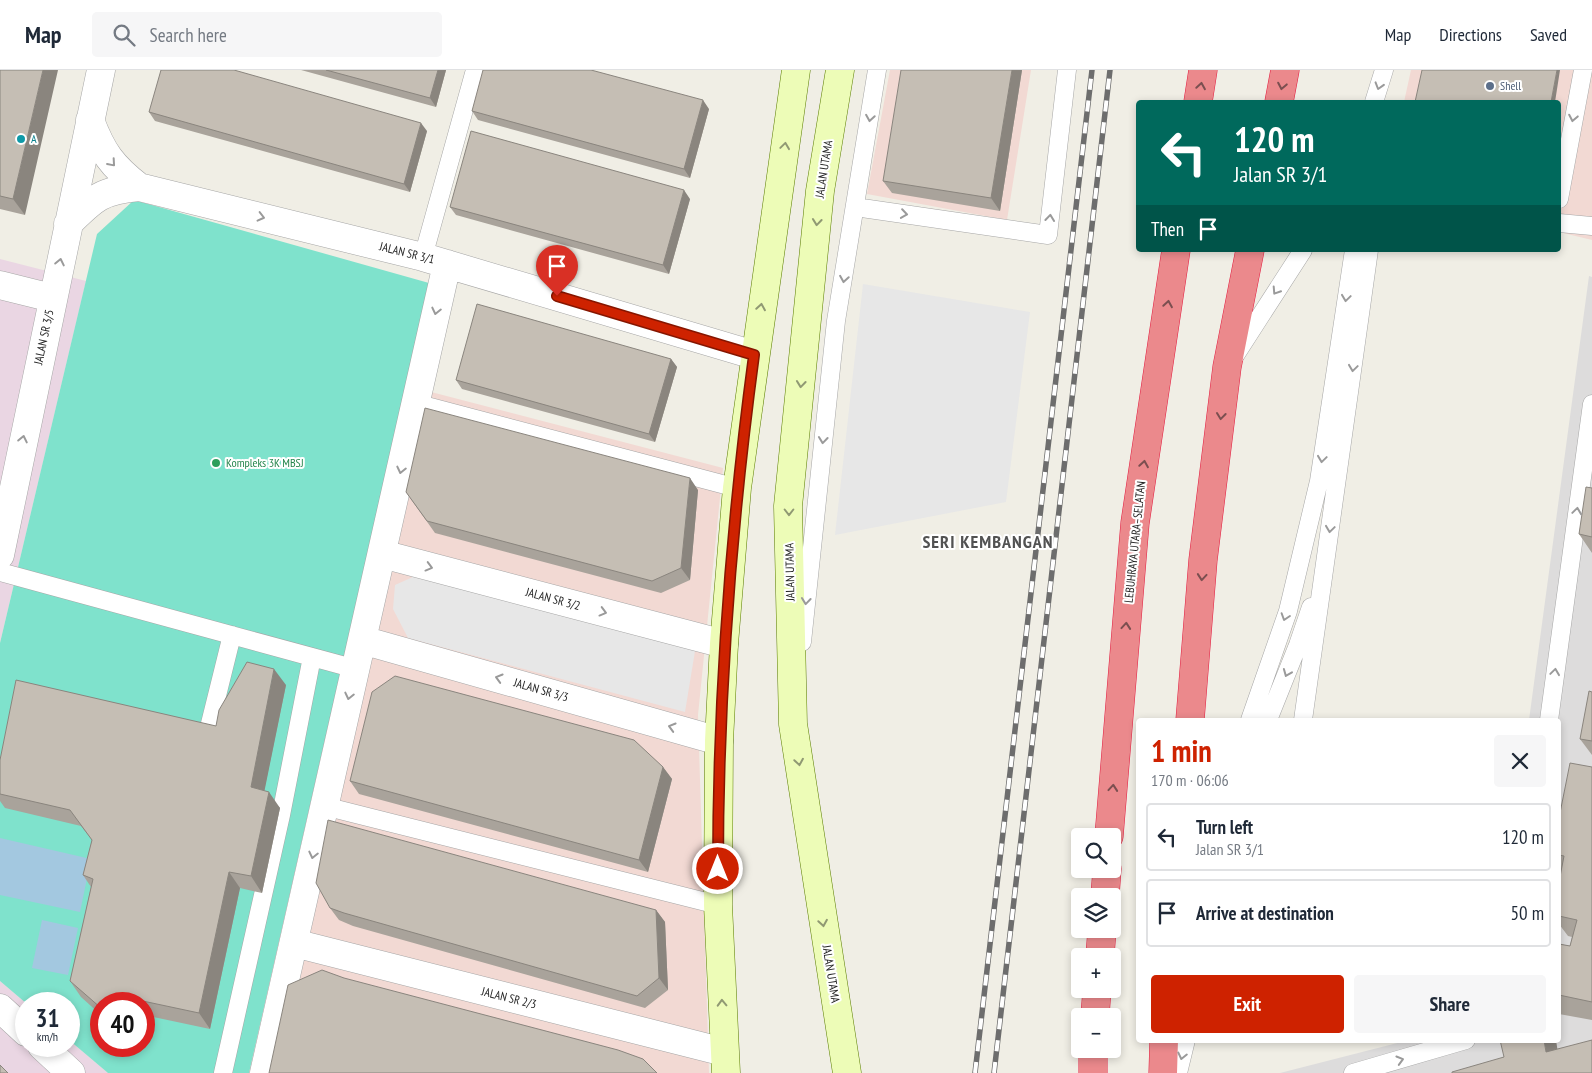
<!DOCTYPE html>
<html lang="en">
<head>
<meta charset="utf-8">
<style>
  body { margin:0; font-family:"PT Sans Narrow",sans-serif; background:#f6f6f7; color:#1f2937; height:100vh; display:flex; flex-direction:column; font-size:19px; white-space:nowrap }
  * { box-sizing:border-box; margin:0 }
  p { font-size:16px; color:#747a83 }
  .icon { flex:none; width:28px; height:28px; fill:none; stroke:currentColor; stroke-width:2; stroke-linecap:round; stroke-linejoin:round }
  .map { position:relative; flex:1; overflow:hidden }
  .sheet { position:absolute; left:1136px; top:648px; width:425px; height:325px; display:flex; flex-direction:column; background:#fff; border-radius:5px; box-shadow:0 2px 8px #0003 }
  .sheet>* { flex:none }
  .guide { position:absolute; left:1136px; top:30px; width:425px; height:152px; border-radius:5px; box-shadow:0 2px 8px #0003; background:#00695c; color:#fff; overflow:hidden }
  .controls { position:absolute; left:1071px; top:758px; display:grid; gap:10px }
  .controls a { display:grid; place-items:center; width:50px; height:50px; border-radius:5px; background:#fff; box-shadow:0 2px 8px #0003; font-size:25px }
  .speed { position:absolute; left:15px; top:922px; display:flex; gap:10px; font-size:25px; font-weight:700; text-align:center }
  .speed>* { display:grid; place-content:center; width:65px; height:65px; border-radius:50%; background:#fff; box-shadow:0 2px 8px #0003; line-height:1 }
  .speed small { font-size:12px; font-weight:400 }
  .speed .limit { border:8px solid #d22; background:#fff; color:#111 }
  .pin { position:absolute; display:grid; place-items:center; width:42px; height:42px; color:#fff; margin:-51px -21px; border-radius:50% 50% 50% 0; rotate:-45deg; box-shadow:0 0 5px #0007 }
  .pin .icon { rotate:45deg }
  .me { position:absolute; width:55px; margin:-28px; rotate:0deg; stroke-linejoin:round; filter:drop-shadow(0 0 4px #0008) }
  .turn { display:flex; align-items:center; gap:18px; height:105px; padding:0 15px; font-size:22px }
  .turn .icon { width:65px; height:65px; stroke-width:2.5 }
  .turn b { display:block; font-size:35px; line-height:42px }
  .then { display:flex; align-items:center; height:48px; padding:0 15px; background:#0003; gap:10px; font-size:19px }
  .round { display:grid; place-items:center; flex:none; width:52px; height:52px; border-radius:5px; background:#f6f6f7 }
  .headline { display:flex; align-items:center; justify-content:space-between; height:85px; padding:0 15px }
  h1 { font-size:30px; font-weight:600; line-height:38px; color:#ce2200 }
  .primary-button { display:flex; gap:10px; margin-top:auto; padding:10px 15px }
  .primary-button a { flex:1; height:58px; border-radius:5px; background:#ce2200; color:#fff; font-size:20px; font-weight:600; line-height:58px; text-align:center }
  .primary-button a+a { background:#f6f6f7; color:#1f2937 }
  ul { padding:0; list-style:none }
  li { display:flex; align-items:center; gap:15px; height:68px; margin:0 10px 8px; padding:0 5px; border:2px solid #e0e1e3; border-radius:5px }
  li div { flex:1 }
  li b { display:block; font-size:19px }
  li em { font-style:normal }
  header { display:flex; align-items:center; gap:30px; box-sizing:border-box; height:70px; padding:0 25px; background:#fff; border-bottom:1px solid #e0e1e3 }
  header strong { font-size:24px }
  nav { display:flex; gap:28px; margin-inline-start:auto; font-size:18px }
  .search { width:350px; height:45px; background:#f6f6f7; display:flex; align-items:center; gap:12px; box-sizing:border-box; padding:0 18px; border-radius:5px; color:#747a83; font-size:19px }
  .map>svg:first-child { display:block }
  .residential { fill:#dddcdc }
  .commercial { fill:#f2d9d3 }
  .industrial { fill:#ead6e3 }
  .pitch { fill:#7fe2cc; fill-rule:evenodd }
  .parking { fill:#e7e7e7 }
  .water { fill:#a3c8e0 }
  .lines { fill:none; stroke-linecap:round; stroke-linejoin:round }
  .lane-casing { stroke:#a6a6a6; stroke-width:19 }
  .street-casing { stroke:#a6a6a6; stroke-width:29 }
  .secondary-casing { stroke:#5a7c00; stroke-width:29 }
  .highway-casing { stroke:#e31d41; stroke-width:29 }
  .lane { stroke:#fff; stroke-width:18 }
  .street { stroke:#fff; stroke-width:28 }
  .secondary { stroke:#edfcb7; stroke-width:28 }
  .highway { stroke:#eb898c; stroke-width:28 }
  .rail-casing { stroke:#6d6d6d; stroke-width:5.5 }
  .rail { stroke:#fff; stroke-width:4; stroke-dasharray:11; stroke-linecap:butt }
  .wall { fill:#a9a39b }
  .shaded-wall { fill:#8a857e }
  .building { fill:#c5beb4; stroke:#8a857e }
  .oneway { stroke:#7b4f50 }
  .oneway2 { stroke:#9a9a9a }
  .oneway3 { stroke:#909973 }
  .route-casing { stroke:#861600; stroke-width:12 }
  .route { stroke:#ce2200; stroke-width:9 }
  .service-dot { fill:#5c6f8a; stroke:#fff; stroke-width:2 }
  .culture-dot { fill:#0f9aa8; stroke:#fff; stroke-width:2 }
  .leisure-dot { fill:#2e9e5b; stroke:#fff; stroke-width:2 }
  .labels { text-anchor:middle; stroke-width:4; stroke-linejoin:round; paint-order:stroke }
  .service-label { font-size:12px; fill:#4e5e75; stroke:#fff; text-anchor:start }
  .culture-label { font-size:12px; fill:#0d838f; stroke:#fff; text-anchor:start }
  .street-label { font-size:12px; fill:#1f1f1f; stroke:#fff }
  .leisure-label { font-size:12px; fill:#27864d; stroke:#fff; text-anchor:start }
  .district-label { font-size:18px; font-weight:bold; letter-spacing:1px; fill:#525252; stroke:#fff }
</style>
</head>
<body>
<header>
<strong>Map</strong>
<div class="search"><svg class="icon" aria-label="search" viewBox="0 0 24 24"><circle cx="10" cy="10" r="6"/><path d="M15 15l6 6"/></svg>Search here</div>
<nav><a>Map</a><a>Directions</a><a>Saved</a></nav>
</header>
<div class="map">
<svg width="1592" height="1003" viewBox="0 0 1592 1003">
  <rect width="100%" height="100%" fill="#f0eee5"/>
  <!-- residential -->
  <path class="residential" d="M 1589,206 L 1592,207 L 1592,1003 L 1280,1003 L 1409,970 L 1559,970 L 1559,650 L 1529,650 Z"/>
  <!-- commercial -->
  <path class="commercial" d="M 890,0 L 1031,0 L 1007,150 L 867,124 Z
    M 1411,0 L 1592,0 L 1592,170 L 1559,162 L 1559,32 L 1404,32 Z
    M 408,316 L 723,398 L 698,645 L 709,1003 L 250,1003 Z"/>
  <!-- industrial -->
  <path class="industrial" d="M 0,189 L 86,211 L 0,573 Z
    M 0,911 L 27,934 L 26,976 L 69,976 L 69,970 L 108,1003 L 0,1003 Z"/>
  <!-- pitch -->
  <path class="pitch" d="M 134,130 L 429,213 L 249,1003 L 108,1003 L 69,970 L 69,934 L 27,934 L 0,911 L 0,573 L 97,164 ZM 101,934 L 144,934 L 144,976 L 101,976 Z"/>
  <!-- parking -->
  <path class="parking" d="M 863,214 L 1030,242 L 1006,432 L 835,465 Z
    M 424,502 L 696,575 L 685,642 L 408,568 L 393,539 L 395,515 Z"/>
  <!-- water -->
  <path class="water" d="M 0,768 L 91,789 L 80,842 L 0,825 Z
    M 42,850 L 78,858 L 68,905 L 32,898 Z"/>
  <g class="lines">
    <!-- lane casing -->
    <g class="lane-casing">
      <path id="lane" d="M 1374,32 L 1384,0
        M 1559,129 L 1583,0
        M 855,137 L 1048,165 L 1067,0
        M 1559,153 L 1592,156
        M 423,187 L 475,0
        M 1234,287 L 1303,180
        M 415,333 L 737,418
        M 0,502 L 356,599
        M 802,572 L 836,251 L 877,0
        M 1250,650 L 1288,541 L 1319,411 L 1354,180
        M 1268,650 L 1298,575 L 1311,537
        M 1303,650 L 1369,180
        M 1549,650 L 1592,334
        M 204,678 L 232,565
        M 324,736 L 718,835
        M 223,1003 L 281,745 L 312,587
        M 1178,1003 L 1186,970
        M 1353,1003 L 1466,970"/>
    </g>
    <!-- street casing -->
    <g class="street-casing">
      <path id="street" d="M 90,50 C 102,82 112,96 139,117 L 423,187 L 754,285
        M 68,154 C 94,128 102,120 139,117
        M 0,215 L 52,228
        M 382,484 L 724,574
        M 0,485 L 101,0
        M 362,570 L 719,671
        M 294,873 L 724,982
        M 0,938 L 26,962
        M 42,976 L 71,1003
        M 264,1003 L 447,194"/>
    </g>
    <!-- secondary casing -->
    <g class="secondary-casing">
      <path id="secondary" d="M 840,0 L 820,121 L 788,436 L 793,654 L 847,1003
        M 726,1003 L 718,835 L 719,671 L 724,574 L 737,418 L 796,0"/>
    </g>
    <!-- highway casing -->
    <g class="highway-casing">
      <path id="highway" d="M 1198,32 L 1203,0
        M 1279,32 L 1285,0
        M 1190,650 L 1203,490 L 1227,297 L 1250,180
        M 1109,766 L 1135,453 L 1176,180
        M 1105,826 L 1107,799
        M 1100,886 L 1102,859
        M 1095,946 L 1097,919
        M 1093,1003 L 1093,979
        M 1163,1003 L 1164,970"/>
    </g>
    <!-- lane -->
    <use href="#lane" class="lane"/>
    <!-- street -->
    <use href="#street" class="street"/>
    <!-- secondary -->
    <use href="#secondary" class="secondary"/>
    <!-- highway -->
    <use href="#highway" class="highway"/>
    <!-- rail casing -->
    <g class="rail-casing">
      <path id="rail" d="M 975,1003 L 1092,0
        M 994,1003 L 1110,0"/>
    </g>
    <!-- rail -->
    <use href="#rail" class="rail"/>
  </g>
  <!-- wall -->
  <path class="wall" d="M 0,0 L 25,145 L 0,139 Z
    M 301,0 L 446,0 L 436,37 Z
    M 1022,0 L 1000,141 L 892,123 L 883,111 Z
    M 709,39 L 690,108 L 478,50 L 472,41 Z
    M 149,42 L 427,61 L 410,122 L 155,51 Z
    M 690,129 L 669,204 L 456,145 L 450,137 Z
    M 671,289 L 677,297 L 655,372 L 462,319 L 456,310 Z
    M 1592,418 L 1592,483 L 1579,464 Z
    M 698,420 L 690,510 L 661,523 L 435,463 L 406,422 Z
    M 286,615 L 264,721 L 280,738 L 262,823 L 240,818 L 210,959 L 144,945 L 144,934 L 101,934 L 101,945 L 81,927 L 70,911 L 91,817 L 83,805 L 92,770 L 81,756 L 5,738 L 0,731 L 0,690 L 216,656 Z
    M 1592,622 L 1592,685 L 1580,669 Z
    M 663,697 L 672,709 L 648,802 L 359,724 L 350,711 Z
    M 1592,697 L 1592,950 L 1559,944 L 1559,874 L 1570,876 L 1572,867 L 1568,866 L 1559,854 L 1559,812 L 1560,804 L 1559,804 L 1559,743 L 1560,743 Z
    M 330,838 L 656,840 L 665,852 L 668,920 L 645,938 L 353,856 L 339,850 Z"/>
  <!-- shaded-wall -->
  <path class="shaded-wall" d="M 43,0 L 58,0 L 25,145 L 13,129 Z
    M 438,0 L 446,0 L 436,37 L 430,28 Z
    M 1012,0 L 1022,0 L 1000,141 L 991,128 Z
    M 1557,0 L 1560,0 L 1555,32 L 1551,32 Z
    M 703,30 L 709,39 L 690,108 L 684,99 Z
    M 421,53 L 427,61 L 410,122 L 404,114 Z
    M 684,120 L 690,129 L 669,204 L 663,195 Z
    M 671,289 L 677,297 L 655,372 L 649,364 Z
    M 690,408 L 698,420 L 690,510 L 681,498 Z
    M 274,599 L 286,615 L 262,733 L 251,717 Z
    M 663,697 L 672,709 L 648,802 L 639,790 Z
    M 269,722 L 280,738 L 262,823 L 251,806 Z
    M 229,802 L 240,818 L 210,959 L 199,943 Z
    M 656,840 L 665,852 L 668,920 L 659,908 Z
    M 124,927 L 129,934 L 122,934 Z
    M 1544,970 L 1556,970 L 1561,1003 L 1546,982 Z"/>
  <!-- building -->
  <path class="building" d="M 0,0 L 43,0 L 13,129 L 0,126 Z
    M 161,0 L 234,0 L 421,53 L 404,114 L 149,42 Z
    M 326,0 L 438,0 L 430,28 Z
    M 483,0 L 591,0 L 703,30 L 684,99 L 472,41 Z
    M 901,0 L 1012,0 L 991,128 L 883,111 Z
    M 1422,0 L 1557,0 L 1551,32 L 1415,32 Z
    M 471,61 L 684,120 L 663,195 L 450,137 Z
    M 477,234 L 671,289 L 649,364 L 456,310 Z
    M 425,338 L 690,408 L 681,498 L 652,511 L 427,451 L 406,422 Z
    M 1586,417 L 1592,418 L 1592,467 L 1579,464 Z
    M 247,592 L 274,599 L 251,717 L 269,722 L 251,806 L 229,802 L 199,943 L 124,927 L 122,934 L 101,934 L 101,938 L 70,911 L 93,809 L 83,805 L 92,770 L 70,740 L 0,724 L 0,690 L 16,610 L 216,656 L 219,640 Z
    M 395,606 L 634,670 L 663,697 L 639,790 L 350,711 L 372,622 Z
    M 1589,621 L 1592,622 L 1592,671 L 1580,669 Z
    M 1570,693 L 1592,697 L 1592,932 L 1559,925 L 1559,874 L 1570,876 L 1577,850 L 1559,846 L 1559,812 L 1564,786 L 1559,785 L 1559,743 L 1560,743 Z
    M 328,750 L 656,840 L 659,908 L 637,926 L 344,843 L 330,838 L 316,813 Z
    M 322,900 L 344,908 L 618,980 L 643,989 L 657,1003 L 269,1003 L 288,915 Z
    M 1500,970 L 1544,970 L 1546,982 L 1592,970 L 1592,1003 L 1452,1003 L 1452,1002 L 1504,987 Z
    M 0,995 L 8,1003 L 0,1003 Z"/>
  <!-- one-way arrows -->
  <defs><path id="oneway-chevron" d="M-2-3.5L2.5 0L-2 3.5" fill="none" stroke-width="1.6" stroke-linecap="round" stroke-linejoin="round" transform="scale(1.25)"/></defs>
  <g class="oneway">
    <use href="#oneway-chevron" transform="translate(1201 16) rotate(-81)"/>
    <use href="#oneway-chevron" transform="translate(1282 16) rotate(101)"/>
    <use href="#oneway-chevron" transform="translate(1168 234) rotate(-81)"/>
    <use href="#oneway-chevron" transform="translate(1221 346) rotate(97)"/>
    <use href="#oneway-chevron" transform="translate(1144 394) rotate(-81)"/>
    <use href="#oneway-chevron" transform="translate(1202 507) rotate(95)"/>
    <use href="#oneway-chevron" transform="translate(1126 556) rotate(-85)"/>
    <use href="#oneway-chevron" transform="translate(1113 718) rotate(-85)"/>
  </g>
  <g class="oneway2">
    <use href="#oneway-chevron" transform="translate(1379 16) rotate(107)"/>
    <use href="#oneway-chevron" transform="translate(870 48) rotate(99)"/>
    <use href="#oneway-chevron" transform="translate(1573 48) rotate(101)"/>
    <use href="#oneway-chevron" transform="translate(112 93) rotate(49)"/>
    <use href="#oneway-chevron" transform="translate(904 144) rotate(8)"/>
    <use href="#oneway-chevron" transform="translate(261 147) rotate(14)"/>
    <use href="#oneway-chevron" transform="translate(1050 148) rotate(-84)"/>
    <use href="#oneway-chevron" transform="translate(60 192) rotate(-78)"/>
    <use href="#oneway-chevron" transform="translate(844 209) rotate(99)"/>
    <use href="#oneway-chevron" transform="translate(1276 221) rotate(123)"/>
    <use href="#oneway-chevron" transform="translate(1346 228) rotate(98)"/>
    <use href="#oneway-chevron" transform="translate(436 241) rotate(103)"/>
    <use href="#oneway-chevron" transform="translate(1353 298) rotate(98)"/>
    <use href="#oneway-chevron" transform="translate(23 369) rotate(-78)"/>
    <use href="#oneway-chevron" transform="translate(823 370) rotate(96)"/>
    <use href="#oneway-chevron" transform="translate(1322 389) rotate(98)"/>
    <use href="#oneway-chevron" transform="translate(401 400) rotate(103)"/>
    <use href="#oneway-chevron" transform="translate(1577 441) rotate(-82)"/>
    <use href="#oneway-chevron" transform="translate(1330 459) rotate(98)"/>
    <use href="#oneway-chevron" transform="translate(429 497) rotate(15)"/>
    <use href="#oneway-chevron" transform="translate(806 531) rotate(96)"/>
    <use href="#oneway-chevron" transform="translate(603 542) rotate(15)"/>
    <use href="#oneway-chevron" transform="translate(1285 547) rotate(108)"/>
    <use href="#oneway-chevron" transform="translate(1555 602) rotate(-82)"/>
    <use href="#oneway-chevron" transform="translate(1287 603) rotate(112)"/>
    <use href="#oneway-chevron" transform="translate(499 608) rotate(-164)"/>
    <use href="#oneway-chevron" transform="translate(349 626) rotate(103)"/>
    <use href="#oneway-chevron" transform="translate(672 657) rotate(-164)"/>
    <use href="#oneway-chevron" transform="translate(313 785) rotate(103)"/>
    <use href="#oneway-chevron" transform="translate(1182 986) rotate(103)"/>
    <use href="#oneway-chevron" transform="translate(1400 990) rotate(-16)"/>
  </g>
  <g class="oneway3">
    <use href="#oneway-chevron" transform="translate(785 76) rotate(-82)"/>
    <use href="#oneway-chevron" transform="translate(817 152) rotate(96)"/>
    <use href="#oneway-chevron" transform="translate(761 237) rotate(-81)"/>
    <use href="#oneway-chevron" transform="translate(801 314) rotate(96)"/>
    <use href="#oneway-chevron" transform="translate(789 442) rotate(90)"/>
    <use href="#oneway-chevron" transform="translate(799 692) rotate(81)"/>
    <use href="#oneway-chevron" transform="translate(823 853) rotate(81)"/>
    <use href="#oneway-chevron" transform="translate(722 933) rotate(-92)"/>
  </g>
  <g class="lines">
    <!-- route casing -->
    <g class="route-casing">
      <path id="route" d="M 557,226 L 754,285 C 731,456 718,626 718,799"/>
    </g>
    <!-- route -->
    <use href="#route" class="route"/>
  </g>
  <!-- markers -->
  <circle class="service-dot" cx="1490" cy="16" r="5"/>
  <circle class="culture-dot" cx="21" cy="69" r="5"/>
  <circle class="leisure-dot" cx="216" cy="393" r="5"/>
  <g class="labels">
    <!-- service labels -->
    <g class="service-label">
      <text x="1500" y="20">Shell</text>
    </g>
    <!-- culture labels -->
    <g class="culture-label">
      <text x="31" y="73">A</text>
    </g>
    <!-- street labels -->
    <g class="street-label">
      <text transform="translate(824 99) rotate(-81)" y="4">JALAN UTAMA</text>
      <text transform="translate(407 183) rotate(14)" y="4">JALAN SR 3/1</text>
      <text transform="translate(44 267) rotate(-78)" y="4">JALAN SR 3/5</text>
      <text transform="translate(1135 472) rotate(-84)" y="4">LEBUHRAYA UTARA–SELATAN</text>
      <text transform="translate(790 502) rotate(-91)" y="4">JALAN UTAMA</text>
      <text transform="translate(553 529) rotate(15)" y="4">JALAN SR 3/2</text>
      <text transform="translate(541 620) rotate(16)" y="4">JALAN SR 3/3</text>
      <text transform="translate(831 904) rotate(81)" y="4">JALAN UTAMA</text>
      <text transform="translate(509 928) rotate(14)" y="4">JALAN SR 2/3</text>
    </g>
    <!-- leisure labels -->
    <g class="leisure-label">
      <text x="226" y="397">Kompleks 3K MBSJ</text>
    </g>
    <!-- district labels -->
    <g class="district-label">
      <text x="988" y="478">SERI KEMBANGAN</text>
    </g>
  </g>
</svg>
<div class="controls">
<a><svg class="icon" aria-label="search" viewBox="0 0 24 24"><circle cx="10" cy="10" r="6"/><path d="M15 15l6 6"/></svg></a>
<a><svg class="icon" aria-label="layers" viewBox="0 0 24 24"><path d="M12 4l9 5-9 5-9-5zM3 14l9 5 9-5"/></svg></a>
<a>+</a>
<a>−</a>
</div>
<div class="speed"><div>31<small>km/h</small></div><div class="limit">40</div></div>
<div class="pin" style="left:557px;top:226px;background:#d93025"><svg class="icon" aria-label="arrive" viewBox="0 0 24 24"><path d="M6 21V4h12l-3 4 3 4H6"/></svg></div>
<svg class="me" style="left:718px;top:799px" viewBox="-20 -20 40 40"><circle r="17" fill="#ce2200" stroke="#fff" stroke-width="3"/><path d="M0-11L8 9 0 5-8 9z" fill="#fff"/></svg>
<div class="guide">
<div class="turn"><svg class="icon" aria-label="left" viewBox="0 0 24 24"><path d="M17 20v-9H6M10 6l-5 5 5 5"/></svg><div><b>120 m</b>Jalan SR 3/1</div></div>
<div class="then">Then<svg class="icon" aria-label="arrive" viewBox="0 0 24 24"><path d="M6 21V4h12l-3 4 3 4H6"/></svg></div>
</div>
<section class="sheet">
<div class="headline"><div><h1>1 min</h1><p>170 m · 06:06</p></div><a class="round"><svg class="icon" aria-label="close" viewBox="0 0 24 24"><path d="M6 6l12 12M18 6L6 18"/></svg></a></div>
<ul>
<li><svg class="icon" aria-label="left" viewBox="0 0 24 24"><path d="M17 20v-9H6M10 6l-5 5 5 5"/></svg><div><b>Turn left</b><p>Jalan SR 3/1</p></div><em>120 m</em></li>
<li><svg class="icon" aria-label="arrive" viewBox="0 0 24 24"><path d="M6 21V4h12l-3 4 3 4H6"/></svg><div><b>Arrive at destination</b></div><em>50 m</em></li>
</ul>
<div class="primary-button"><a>Exit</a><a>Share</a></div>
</section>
</div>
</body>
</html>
